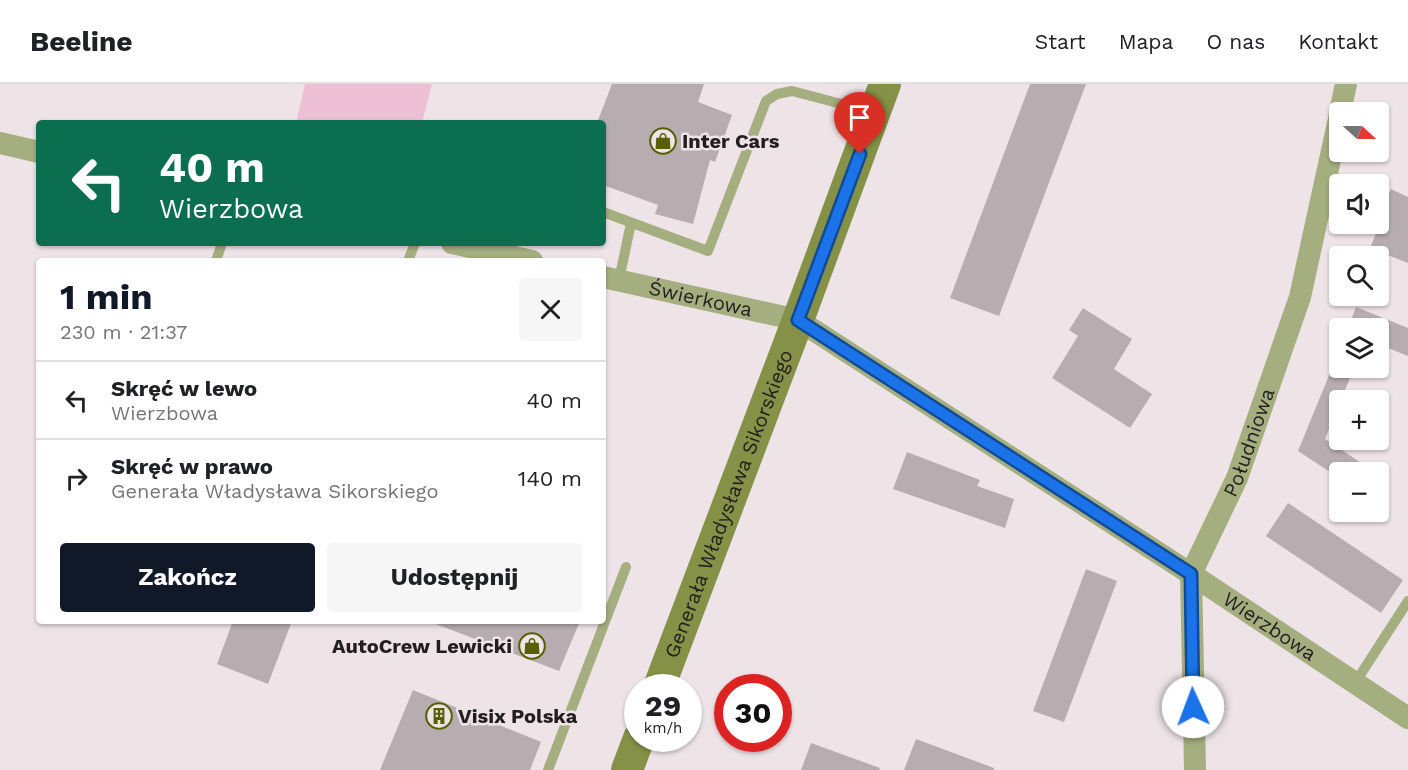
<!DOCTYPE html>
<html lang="pl">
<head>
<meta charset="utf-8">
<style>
  body { margin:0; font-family:"Work Sans",sans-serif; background:#f6f6f6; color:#202124; height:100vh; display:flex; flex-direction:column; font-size:22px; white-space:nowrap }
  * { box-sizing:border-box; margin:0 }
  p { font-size:20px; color:#757577 }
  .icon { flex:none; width:33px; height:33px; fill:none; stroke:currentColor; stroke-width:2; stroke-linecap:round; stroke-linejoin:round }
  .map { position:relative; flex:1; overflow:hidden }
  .panel { position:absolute; left:36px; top:174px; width:570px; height:366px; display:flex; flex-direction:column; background:#fff; border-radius:6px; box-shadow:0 2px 4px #0004 }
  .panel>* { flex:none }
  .banner { position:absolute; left:36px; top:36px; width:570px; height:126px; border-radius:6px; box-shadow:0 2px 4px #0004; background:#0b6e4f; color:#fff; overflow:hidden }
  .needle { width:39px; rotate:111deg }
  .tools { position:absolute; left:1329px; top:18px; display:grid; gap:12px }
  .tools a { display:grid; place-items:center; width:60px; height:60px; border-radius:6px; background:#fff; box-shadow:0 2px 4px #0004; font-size:30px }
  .speed { position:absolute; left:624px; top:590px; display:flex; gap:12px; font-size:30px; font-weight:700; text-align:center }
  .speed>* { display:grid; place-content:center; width:78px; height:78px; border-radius:50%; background:#fff; box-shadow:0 2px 4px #0004; line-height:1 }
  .speed small { font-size:15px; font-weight:400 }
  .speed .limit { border:9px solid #d22; background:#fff; color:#111 }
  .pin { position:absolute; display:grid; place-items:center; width:51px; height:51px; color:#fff; margin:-62px -26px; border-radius:50% 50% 50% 0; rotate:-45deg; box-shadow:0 0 6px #0007 }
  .pin .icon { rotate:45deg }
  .me { position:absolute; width:66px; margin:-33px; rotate:358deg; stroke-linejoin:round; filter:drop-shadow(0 0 4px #0008) }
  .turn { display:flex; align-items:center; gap:21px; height:126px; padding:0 24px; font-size:27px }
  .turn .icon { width:78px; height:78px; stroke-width:2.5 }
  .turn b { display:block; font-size:42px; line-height:51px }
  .round { display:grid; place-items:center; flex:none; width:63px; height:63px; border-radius:6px; background:#f6f6f6 }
  .summary { display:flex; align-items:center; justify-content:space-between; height:102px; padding:0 24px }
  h1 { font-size:36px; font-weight:700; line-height:45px; color:#111827 }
  .button { display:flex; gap:12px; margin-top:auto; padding:12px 24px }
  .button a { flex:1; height:69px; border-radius:6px; background:#111827; color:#fff; font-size:24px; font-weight:700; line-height:69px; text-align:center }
  .button a+a { background:#f6f6f6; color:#202124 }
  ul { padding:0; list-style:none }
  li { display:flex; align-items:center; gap:18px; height:78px; padding:0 24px; border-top:2px solid #e0e0e0 }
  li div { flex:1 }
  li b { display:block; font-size:22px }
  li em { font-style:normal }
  header { display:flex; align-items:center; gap:36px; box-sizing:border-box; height:84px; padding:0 30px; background:#fff; border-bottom:2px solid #e0e0e0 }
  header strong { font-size:28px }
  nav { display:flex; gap:33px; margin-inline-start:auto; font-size:21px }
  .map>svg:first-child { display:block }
  .green { fill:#ecbfd4 }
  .building { fill:#b7adb1 }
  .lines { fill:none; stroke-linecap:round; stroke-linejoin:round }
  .lane { stroke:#a5ae7e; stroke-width:10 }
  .street { stroke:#a5ae7e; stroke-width:22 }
  .secondary { stroke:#859146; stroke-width:32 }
  .route-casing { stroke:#114b97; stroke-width:15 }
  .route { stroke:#1a73e8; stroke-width:10 }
  .labels { text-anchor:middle; stroke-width:5; stroke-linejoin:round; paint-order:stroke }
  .poi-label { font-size:20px; font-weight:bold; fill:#221e20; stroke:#eee4e8; text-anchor:start }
  .street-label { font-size:20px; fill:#221e20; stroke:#eee4e8 }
</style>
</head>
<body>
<header>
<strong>Beeline</strong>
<nav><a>Start</a><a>Mapa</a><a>O nas</a><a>Kontakt</a></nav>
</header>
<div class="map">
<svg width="1408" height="686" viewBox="0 0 1408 686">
  <rect width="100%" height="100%" fill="#eee4e8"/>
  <!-- green -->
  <path class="green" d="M 305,0 L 432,0 L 422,39 L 296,39 Z"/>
  <!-- building -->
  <path class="building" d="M 612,0 L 704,0 L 698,18 L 732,31 L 715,78 L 710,76 L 693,140 L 655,130 L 658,121 L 603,101 L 603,39 L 597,39 Z
    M 1030,0 L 1086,0 L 999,232 L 950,214 Z
    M 1391,105 L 1408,113 L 1408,179 L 1370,164 L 1386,125 L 1383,123 Z
    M 1356,223 L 1408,244 L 1408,272 L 1378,260 L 1378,244 L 1348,244 Z
    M 1083,224 L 1132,255 L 1114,285 L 1152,310 L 1130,344 L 1052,294 L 1078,252 L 1069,246 Z
    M 1332,284 L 1354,284 L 1325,355 L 1375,388 L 1330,388 L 1298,367 Z
    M 907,368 L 980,396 L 977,402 L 1014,415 L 1005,444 L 893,405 Z
    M 1288,419 L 1403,496 L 1381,529 L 1266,452 Z
    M 1086,485 L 1117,497 L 1064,638 L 1033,627 Z
    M 233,537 L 292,537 L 268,600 L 217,580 Z
    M 433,537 L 580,537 L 559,587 L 433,539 Z
    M 413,606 L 541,658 L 530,686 L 380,686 Z
    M 916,655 L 994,684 L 994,686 L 904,686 Z
    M 811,659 L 880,684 L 879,686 L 801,686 Z"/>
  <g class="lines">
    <!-- lane -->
    <path class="lane" d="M 603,128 L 708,167 L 766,17 L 777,10 L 792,7 L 872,28
      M 216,177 L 222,159
      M 408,177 L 415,159
      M 619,196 L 631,139
      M 1355,599 L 1408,517
      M 548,686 L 626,483"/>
    <!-- street -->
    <g class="street">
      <path d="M 1340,28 L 1346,0"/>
      <path d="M 0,59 L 39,68"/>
      <path d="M 452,159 L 532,177"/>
      <path id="s1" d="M 603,193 L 798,236 L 1191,490 L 1408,634"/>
      <path id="s2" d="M 1195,686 L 1191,490 L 1237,394 L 1300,213 L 1340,30"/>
    </g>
    <!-- secondary -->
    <g class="secondary">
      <path id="s3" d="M 659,603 L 798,236 L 885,0"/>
      <path d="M 627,686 L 639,654"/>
    </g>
  </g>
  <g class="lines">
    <!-- route casing -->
    <g class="route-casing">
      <path id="route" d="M 860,70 L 798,236 L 1191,490 L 1193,623"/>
    </g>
    <!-- route -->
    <use href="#route" class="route"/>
  </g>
  <!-- icons -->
  <defs>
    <g id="shop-ring" transform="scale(1.35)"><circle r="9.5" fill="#eee4e8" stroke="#566000" stroke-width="1.5"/><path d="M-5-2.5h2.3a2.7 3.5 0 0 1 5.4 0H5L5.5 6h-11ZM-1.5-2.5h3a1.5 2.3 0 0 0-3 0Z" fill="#566000"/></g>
    <g id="building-ring" transform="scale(1.35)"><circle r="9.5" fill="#eee4e8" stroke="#566000" stroke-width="1.5"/><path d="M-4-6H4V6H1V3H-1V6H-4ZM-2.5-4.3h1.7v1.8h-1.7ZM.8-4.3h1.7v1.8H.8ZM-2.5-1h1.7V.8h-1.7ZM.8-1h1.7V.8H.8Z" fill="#566000"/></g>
  </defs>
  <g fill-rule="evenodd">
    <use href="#shop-ring" x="663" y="57"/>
    <use href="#shop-ring" x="532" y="562"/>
    <use href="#building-ring" x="439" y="632"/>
  </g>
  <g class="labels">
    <!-- poi labels -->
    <g class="poi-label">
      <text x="682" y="64">Inter Cars</text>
      <text x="512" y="569" text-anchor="end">AutoCrew Lewicki</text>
      <text x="458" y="639">Visix Polska</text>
    </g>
    <!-- street labels -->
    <g class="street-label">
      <text dy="7" stroke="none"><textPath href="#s1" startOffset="100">Świerkowa</textPath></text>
      <text dy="7" stroke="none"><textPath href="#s2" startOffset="340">Południowa</textPath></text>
      <text dy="7" stroke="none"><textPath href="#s3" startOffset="196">Generała Władysława Sikorskiego</textPath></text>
      <text dy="7" stroke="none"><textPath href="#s1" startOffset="762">Wierzbowa</textPath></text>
    </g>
  </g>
</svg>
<div class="tools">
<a><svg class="needle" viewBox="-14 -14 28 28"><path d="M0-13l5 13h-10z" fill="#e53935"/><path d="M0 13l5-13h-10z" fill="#757577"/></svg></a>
<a><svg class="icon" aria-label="sound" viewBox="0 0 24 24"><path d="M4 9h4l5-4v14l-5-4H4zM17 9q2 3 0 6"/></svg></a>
<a><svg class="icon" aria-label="search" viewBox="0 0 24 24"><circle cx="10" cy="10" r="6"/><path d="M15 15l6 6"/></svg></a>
<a><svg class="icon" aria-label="layers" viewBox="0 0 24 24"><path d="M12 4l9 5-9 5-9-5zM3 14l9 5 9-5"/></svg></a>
<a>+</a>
<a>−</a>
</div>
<div class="speed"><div>29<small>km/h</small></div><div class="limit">30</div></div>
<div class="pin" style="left:860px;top:70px;background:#d93025"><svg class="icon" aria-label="arrive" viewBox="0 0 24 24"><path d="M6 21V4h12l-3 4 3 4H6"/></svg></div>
<svg class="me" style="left:1193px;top:623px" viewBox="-20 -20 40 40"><circle r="19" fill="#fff"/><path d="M0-13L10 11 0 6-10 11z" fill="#1a73e8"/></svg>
<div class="banner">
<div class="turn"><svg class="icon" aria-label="left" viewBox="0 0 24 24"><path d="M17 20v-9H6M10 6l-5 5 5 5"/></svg><div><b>40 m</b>Wierzbowa</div></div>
</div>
<section class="panel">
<div class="summary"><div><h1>1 min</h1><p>230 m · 21:37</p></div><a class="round"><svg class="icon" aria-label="close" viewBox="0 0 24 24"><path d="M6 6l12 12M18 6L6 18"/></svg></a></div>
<ul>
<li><svg class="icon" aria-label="left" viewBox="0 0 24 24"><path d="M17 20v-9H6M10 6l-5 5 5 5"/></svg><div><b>Skręć w lewo</b><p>Wierzbowa</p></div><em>40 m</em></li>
<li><svg class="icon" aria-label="right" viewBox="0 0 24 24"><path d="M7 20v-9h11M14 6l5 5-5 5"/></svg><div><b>Skręć w prawo</b><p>Generała Władysława Sikorskiego</p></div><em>140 m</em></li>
</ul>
<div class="button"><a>Zakończ</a><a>Udostępnij</a></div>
</section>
</div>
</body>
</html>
